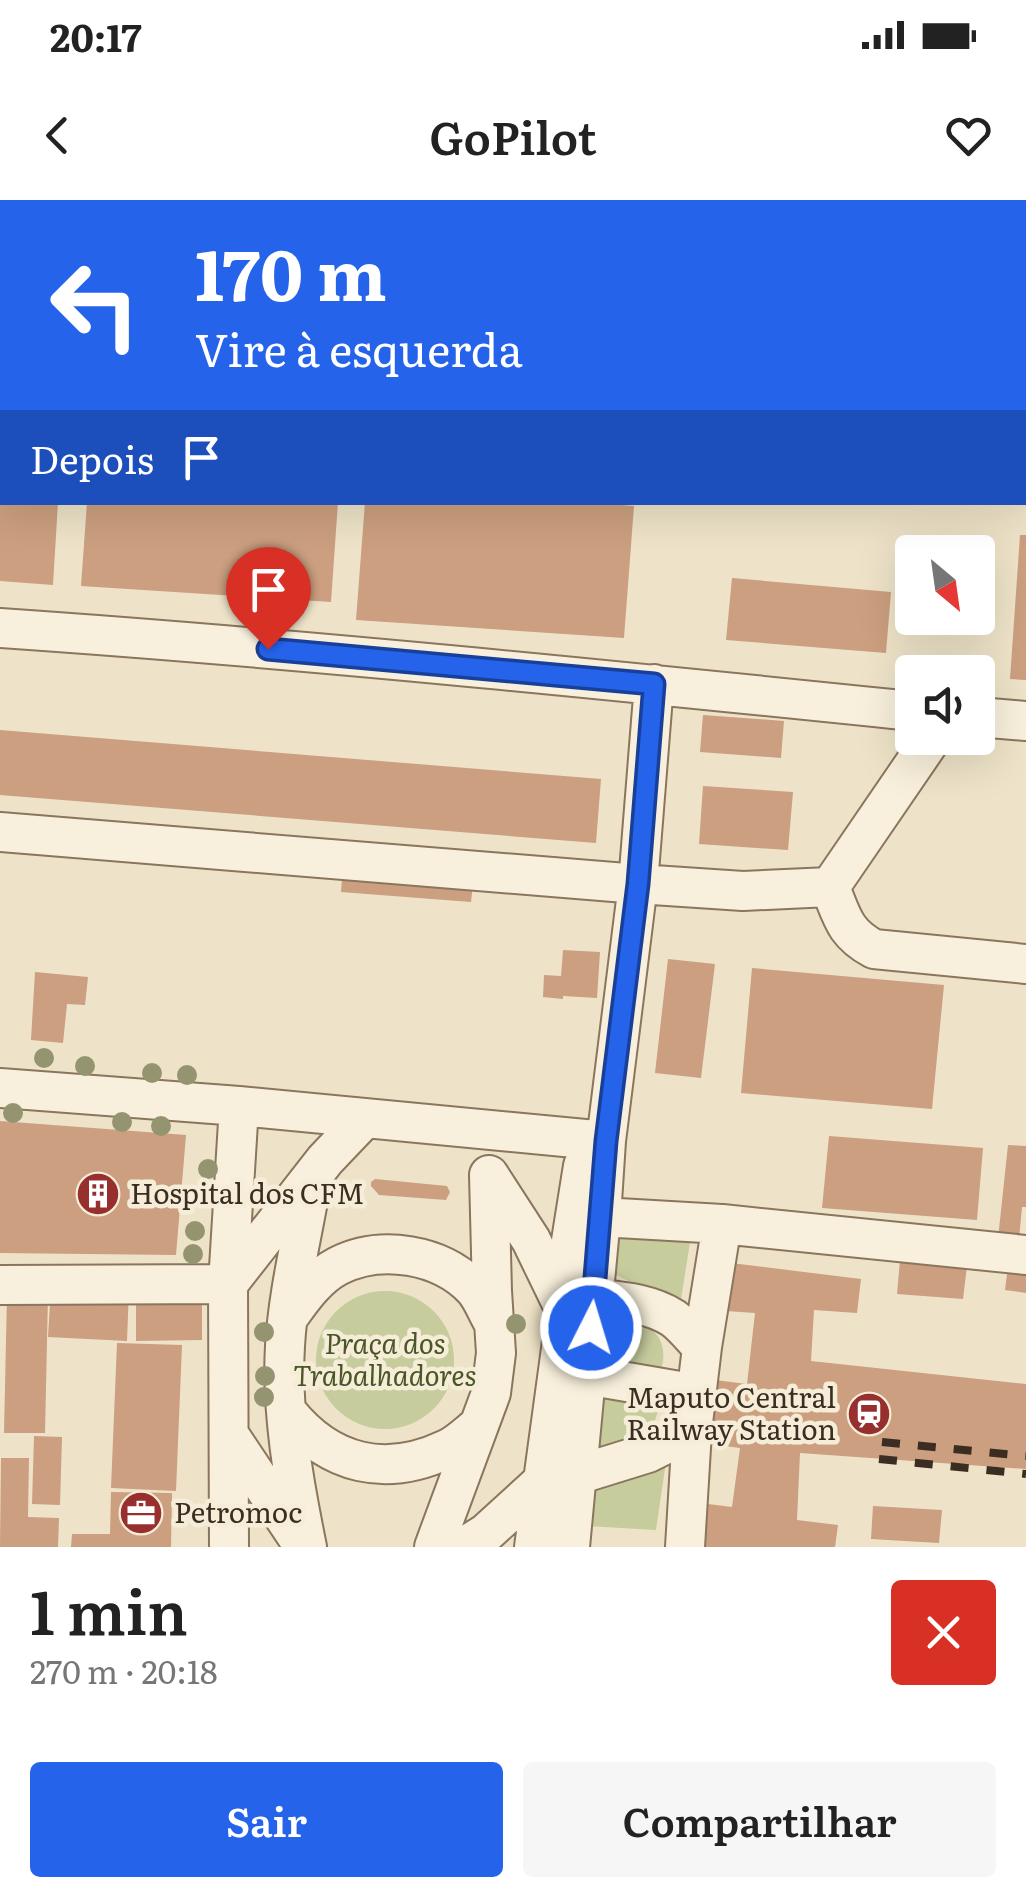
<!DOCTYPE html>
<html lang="pt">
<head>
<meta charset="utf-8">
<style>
  body { margin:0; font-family:Literata,serif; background:#f6f6f6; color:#222; height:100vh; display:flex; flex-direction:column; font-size:38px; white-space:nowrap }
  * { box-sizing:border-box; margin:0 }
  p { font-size:32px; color:#767676 }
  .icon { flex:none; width:55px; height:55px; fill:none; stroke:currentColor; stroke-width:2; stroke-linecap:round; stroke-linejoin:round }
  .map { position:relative; height:1347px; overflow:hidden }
  .drawer { display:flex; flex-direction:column; background:#fff; flex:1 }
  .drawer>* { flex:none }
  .top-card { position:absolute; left:0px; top:0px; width:1028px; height:305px; box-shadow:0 10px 40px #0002; background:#2563eb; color:#fff; overflow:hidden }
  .needle { width:65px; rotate:151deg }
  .controls { position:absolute; left:895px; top:335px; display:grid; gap:20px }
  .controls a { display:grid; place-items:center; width:100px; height:100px; border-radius:10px; background:#fff; box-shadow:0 10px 40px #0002; font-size:50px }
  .pin { position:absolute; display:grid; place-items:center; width:85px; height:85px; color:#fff; margin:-102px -42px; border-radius:50% 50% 50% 0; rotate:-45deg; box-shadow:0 0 10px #0007 }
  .pin .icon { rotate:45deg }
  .me { position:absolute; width:110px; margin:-55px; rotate:5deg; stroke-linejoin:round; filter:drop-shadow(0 0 8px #0008) }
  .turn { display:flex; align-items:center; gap:35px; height:210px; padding:0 30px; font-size:45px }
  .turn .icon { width:130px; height:130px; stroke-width:2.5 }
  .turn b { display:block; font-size:70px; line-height:85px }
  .then { display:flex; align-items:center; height:95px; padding:0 30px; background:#0003; gap:20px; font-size:38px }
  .round { display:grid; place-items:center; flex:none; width:105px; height:105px; border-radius:10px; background:#f6f6f6 }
  .summary { display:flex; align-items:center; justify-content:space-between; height:170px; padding:0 30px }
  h1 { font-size:60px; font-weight:600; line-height:75px }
  .action { display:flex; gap:20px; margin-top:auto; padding:20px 30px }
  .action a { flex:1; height:115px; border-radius:10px; background:#2563eb; color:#fff; font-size:40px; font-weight:600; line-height:115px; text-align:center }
  .action a+a { background:#f6f6f6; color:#222 }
  .status { display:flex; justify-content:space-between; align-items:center; height:70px; padding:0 50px; background:#fff; direction:ltr }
  .status svg { height:28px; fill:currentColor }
  header { display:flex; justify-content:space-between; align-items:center; height:130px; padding:0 30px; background:#fff; font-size:45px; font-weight:600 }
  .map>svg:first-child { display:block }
  .green { fill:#c6cc9c }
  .water { fill:#a9c2bb; stroke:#709188; stroke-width:2.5 }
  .building { fill:#cb9f7f }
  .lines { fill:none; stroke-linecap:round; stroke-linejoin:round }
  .minor-casing { stroke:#8a755d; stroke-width:42 }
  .minor { stroke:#f8f0dc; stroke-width:38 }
  .rail { stroke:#3b2d21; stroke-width:8; stroke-dasharray:18 18; stroke-linecap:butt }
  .tree { fill:#949570 }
  .route-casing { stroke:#184099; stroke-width:25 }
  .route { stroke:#2563eb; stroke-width:18 }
  .labels { text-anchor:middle; stroke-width:9; stroke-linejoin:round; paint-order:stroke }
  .poi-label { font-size:28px; fill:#3b2d21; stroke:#f5edd8; text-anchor:start }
  .park-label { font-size:28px; font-style:italic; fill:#4b5628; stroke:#f5edd8 }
</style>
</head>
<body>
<div class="status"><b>20:17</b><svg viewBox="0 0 49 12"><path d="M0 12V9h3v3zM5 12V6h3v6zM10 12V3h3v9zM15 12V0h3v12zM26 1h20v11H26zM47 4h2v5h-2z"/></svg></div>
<header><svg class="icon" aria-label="back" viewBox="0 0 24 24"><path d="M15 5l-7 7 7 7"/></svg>GoPilot<svg class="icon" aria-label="heart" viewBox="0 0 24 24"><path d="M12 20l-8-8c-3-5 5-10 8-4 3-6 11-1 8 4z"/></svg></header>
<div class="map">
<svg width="1026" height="1347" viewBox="0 0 1026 1347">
  <rect width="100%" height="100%" fill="#eee3c8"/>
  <!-- green -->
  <path class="green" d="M 615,1036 L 690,1042 L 678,1119 L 641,1088 L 609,1071 Z
    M316 1160a69 69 0 1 1 138 0a69 69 0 1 1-138 0Z
    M 607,1106 C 637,1119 673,1129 661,1170 L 606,1165 Z
    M 597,1193 L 660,1205 L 651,1232 L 616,1250 L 592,1251 Z
    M 668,1248 L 656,1330 L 586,1326 L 590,1282 Z"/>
  <!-- water -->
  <path class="water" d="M 0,0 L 1026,0 L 1026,229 L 1025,2 L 2,2 L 2,141 L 0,141 Z"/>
  <!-- building -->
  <path class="building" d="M 0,302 L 58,302 L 53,385 L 0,381 Z
    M 87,302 L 338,302 L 331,402 L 81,386 Z
    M 365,302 L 584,302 L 634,306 L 624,438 L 356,420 Z
    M 1020,335 L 1026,335 L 1026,480 L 1010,479 Z
    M 732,378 L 891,392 L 886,453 L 726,440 Z
    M 703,515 L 784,521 L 781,558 L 700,552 Z
    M 0,530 L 601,579 L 596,643 L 0,595 Z
    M 703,586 L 793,592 L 788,650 L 699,644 Z
    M 343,665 L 474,674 L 471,702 L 341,692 Z
    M 563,750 L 600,752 L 597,798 L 563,796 L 563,799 L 543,797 L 544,775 L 561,776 Z
    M 668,759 L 715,764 L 701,878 L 655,873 Z
    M 752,768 L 944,785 L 932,909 L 741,893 Z
    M 35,772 L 88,777 L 85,805 L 67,804 L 63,843 L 31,840 Z
    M 0,921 L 186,935 L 176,1055 L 0,1053 Z
    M 829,936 L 983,948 L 977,1020 L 822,1008 Z
    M 1008,945 L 1026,946 L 1026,1007 L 1022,1007 L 1018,1050 L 997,1048 Z
    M 375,979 L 447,986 L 450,992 L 446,1000 L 379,995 L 371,986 L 371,982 Z
    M 900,1060 L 967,1066 L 963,1099 L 897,1094 Z
    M 731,1063 L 861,1079 L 857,1113 L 814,1110 L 811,1161 L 1026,1184 L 1026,1269 L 800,1253 L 797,1320 L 838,1325 L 835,1347 L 705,1347 L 708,1304 L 732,1307 L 740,1248 L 711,1244 L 715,1180 L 747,1184 L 755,1113 L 726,1111 Z
    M 1008,1066 L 1026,1067 L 1026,1093 L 1005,1090 Z
    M 51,1086 L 129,1090 L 127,1141 L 48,1137 Z
    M 202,1087 L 202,1140 L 136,1141 L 136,1088 Z
    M 7,1095 L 48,1095 L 45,1233 L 4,1233 Z
    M 117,1143 L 182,1145 L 176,1291 L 111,1288 Z
    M 34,1236 L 62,1237 L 60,1305 L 32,1304 Z
    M 1,1258 L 29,1258 L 28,1317 L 59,1318 L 58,1347 L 0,1347 Z
    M 111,1292 L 172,1293 L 171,1347 L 71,1347 L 72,1334 L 110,1334 Z
    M 873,1306 L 942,1310 L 939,1343 L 871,1339 Z"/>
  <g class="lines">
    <!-- minor casing -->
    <g class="minor-casing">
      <path id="minor" d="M 0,177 L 2,177
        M 1025,280 L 1026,280
        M 0,428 C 305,449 609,480 912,511
        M 978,517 L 1026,521
        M 0,632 L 638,684 L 743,691 L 830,687
        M 830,687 C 842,716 844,733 874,749 L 1026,764
        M 830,687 L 932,538
        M 0,888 L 239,906 L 606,941
        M 489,975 L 531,1040 L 565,1110
        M 601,1017 L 722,1024 L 702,1147 L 692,1231 L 685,1347
        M 722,1024 L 1026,1055
        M 0,1085 L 228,1084 L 325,960 L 365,918
        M 594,1098 C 620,1101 649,1103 673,1118 C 683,1125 693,1138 702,1147
        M 290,1115 C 303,1097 317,1077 338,1066 C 381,1044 441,1054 474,1089 C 482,1098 487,1112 493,1122
        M 586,1175 L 697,1194
        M 288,1213 C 330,1265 386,1278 447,1249 C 458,1244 468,1234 478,1226
        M 230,1236 L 298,1338
        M 577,1275 L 648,1253 L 692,1231
        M 229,1347 L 228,1084 L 239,906
        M 307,1347 C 294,1284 281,1211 285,1146 C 288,1092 302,1038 311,984
        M 434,1347 L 491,1193 L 496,1153 L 492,1091 L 489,975
        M 464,1347 L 486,1333 L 543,1281
        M 534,1347 L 566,1112 L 571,1041 L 583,966
        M 570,1347 L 601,1017 L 606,941 L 638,684 L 654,484"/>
    </g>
    <!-- minor -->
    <use href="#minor" class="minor"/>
    <!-- rail -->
    <path class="rail" d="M 882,1242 L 1026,1256
      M 879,1259 L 1026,1274"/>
  </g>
  <!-- trees -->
  <g class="tree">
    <circle cx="44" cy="858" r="10"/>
    <circle cx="85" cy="866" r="10"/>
    <circle cx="152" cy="873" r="10"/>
    <circle cx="187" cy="875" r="10"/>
    <circle cx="13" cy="913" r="10"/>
    <circle cx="122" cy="922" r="10"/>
    <circle cx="161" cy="926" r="10"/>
    <circle cx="208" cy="969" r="10"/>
    <circle cx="195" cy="1031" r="10"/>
    <circle cx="193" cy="1054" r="10"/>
    <circle cx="516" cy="1124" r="10"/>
    <circle cx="264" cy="1132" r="10"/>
    <circle cx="265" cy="1176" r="10"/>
    <circle cx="264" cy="1197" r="10"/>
  </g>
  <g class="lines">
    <!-- route casing -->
    <g class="route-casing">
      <path id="route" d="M 268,449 L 654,484 L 638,684 L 606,941 L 591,1128"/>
    </g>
    <!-- route -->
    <use href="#route" class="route"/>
  </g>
  <!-- icons -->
  <defs>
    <g id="building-disc" transform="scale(2.25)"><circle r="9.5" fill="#972f2f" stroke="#f5edd8"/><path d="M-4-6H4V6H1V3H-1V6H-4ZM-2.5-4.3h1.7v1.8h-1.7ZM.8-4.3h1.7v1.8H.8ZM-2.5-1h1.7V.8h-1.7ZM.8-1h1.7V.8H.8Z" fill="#fff"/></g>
    <g id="station-disc" transform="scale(2.25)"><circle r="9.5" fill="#972f2f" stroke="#f5edd8"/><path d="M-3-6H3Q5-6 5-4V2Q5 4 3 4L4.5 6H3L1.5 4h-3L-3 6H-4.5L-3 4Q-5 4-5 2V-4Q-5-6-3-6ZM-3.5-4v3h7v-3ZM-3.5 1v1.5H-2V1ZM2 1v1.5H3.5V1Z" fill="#fff"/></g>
    <g id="office-disc" transform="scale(2.25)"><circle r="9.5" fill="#972f2f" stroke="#f5edd8"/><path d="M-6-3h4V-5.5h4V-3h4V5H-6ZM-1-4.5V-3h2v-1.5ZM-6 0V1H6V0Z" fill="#fff"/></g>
  </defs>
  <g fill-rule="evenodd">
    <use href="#building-disc" x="98" y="994"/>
    <use href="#station-disc" x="869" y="1214"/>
    <use href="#office-disc" x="141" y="1313"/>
  </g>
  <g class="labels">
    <!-- poi labels -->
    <g class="poi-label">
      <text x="130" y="1004">Hospital dos CFM</text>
      <text x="836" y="1208" text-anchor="end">Maputo Central<tspan x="836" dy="32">Railway Station</tspan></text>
      <text x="174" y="1323">Petromoc</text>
    </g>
    <!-- park labels -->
    <g class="park-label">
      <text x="385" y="1154">Praça dos<tspan x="385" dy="32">Trabalhadores</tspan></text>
    </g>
  </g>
</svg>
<div class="controls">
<a><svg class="needle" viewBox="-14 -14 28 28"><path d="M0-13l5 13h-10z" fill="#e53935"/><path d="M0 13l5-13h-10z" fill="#767676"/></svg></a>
<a><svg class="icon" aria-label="sound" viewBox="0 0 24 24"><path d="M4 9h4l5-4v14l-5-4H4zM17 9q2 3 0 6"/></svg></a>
</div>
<div class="pin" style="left:268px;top:449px;background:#d93025"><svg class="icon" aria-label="arrive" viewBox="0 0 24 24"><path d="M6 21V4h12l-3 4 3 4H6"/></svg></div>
<svg class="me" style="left:591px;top:1128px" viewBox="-20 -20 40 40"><circle r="17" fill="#2563eb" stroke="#fff" stroke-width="3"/><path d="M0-11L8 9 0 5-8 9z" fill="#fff"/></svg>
<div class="top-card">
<div class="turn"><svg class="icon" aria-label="left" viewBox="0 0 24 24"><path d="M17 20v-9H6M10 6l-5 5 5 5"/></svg><div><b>170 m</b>Vire à esquerda</div></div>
<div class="then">Depois<svg class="icon" aria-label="arrive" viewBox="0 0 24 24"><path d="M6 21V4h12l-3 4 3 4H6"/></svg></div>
</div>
</div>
<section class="drawer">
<div class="summary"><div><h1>1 min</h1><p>270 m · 20:18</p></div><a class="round" style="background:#d93025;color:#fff"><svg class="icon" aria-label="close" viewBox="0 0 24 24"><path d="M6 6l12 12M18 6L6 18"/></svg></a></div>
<div class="action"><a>Sair</a><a>Compartilhar</a></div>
</section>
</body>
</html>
